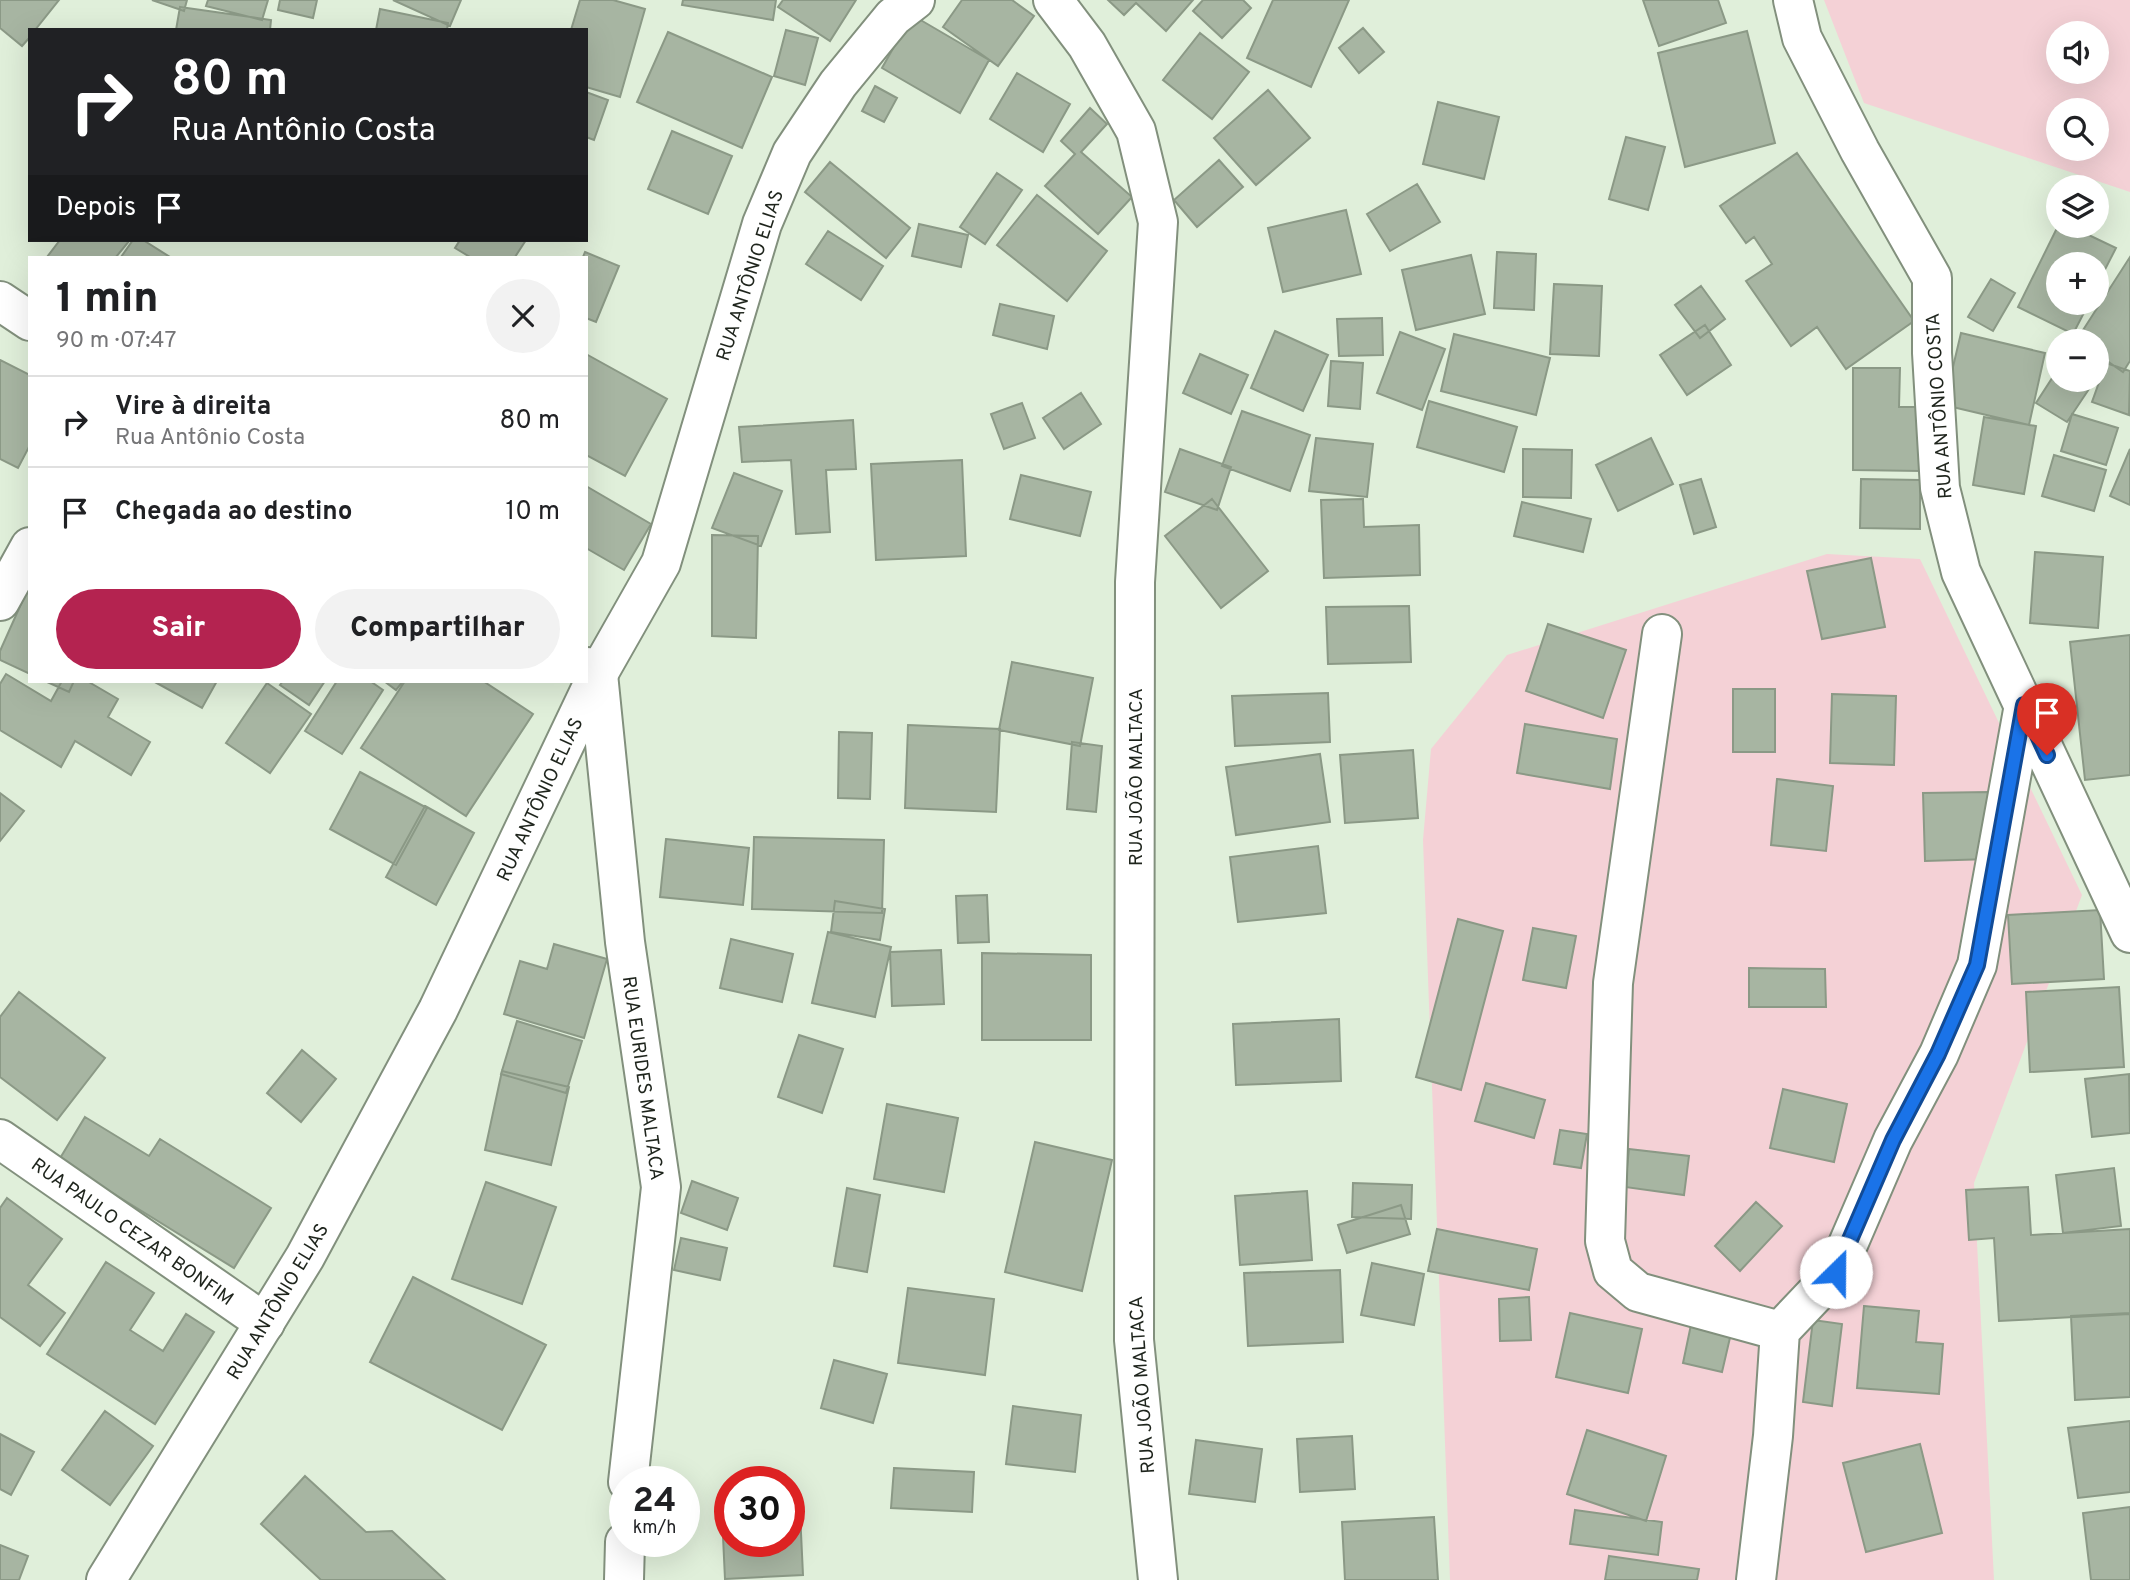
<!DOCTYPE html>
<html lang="pt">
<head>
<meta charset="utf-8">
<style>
  body { margin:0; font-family:Overpass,sans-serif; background:#f2f2f2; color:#202124; height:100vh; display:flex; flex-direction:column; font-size:26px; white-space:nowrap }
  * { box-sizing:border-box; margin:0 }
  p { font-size:23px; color:#757577 }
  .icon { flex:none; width:38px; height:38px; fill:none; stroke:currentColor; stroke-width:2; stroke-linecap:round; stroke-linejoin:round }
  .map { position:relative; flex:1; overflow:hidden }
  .drawer { position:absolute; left:28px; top:256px; width:560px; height:427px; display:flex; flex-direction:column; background:#fff; border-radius:0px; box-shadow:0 7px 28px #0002 }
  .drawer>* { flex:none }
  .banner { position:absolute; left:28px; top:28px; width:560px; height:214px; border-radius:0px; box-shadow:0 7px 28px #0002; background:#202124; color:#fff; overflow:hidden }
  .fabs { position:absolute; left:2046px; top:21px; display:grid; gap:14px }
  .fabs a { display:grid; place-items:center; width:63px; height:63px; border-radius:50%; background:#fff; box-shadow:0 7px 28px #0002; font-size:35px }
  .speed { position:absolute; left:609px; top:1466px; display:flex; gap:14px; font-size:35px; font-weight:700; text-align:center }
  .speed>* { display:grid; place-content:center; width:91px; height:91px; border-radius:50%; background:#fff; box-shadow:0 7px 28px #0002; line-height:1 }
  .speed small { font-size:18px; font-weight:400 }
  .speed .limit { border:10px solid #d22; background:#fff; color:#111 }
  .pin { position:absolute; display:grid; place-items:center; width:60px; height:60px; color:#fff; margin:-72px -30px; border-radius:50% 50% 50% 0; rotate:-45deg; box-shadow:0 0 7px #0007 }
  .pin .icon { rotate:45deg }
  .me { position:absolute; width:77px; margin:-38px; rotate:23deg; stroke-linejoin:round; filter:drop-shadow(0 0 5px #0008) }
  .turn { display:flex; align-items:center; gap:24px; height:147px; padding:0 28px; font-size:32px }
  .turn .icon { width:91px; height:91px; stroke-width:2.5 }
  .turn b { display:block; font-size:49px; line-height:60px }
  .then { display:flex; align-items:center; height:66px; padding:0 28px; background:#0003; gap:14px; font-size:26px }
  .round { display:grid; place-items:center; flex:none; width:74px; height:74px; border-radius:37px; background:#f2f2f2 }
  .headline { display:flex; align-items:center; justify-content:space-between; height:119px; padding:0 28px }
  h1 { font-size:42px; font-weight:800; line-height:52px }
  .primary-button { display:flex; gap:14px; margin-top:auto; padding:14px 28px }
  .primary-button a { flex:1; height:80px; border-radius:42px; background:#b42350; color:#fff; font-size:28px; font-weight:800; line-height:80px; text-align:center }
  .primary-button a+a { background:#f2f2f2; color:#202124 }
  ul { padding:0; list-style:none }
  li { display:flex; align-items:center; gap:21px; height:91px; padding:0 28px; border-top:2px solid #e0e0e0 }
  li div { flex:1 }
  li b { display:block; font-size:26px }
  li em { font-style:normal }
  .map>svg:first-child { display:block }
  .green { fill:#f4d1d6; fill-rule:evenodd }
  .building { fill:#a7b5a2; stroke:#8b9986; stroke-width:2 }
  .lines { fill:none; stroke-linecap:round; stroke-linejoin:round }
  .street-casing { stroke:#82907d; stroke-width:42 }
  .secondary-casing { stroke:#82907d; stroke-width:42 }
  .street { stroke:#fff; stroke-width:38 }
  .secondary { stroke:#fff; stroke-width:38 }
  .route-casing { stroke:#114b97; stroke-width:18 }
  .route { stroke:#1a73e8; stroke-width:12 }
  .labels { text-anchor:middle; stroke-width:6; stroke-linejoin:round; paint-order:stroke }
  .street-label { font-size:19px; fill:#1e241c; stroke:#fff }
</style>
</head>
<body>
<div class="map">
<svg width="2130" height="1580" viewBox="0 0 2130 1580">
  <rect width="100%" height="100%" fill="#e0efda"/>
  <!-- green -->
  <path class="green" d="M 1824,0 L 2130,0 L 2130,192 L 1864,103 ZM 2058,33 L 2096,33 L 2096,72 L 2058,72 ZM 2058,110 L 2096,110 L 2096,149 L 2058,149 Z
    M 1827,554 L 1920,559 L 2082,895 L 1974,1183 L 1994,1580 L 1450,1580 L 1423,840 L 1431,749 L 1507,655 Z"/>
  <!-- building -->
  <path class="building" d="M 0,0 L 59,0 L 35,30 L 30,30 L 30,37 L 22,46 L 0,28 Z
    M 152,0 L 187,0 L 184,11 Z
    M 208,0 L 268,0 L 262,20 L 206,6 Z
    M 280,0 L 317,0 L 313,18 L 278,10 Z
    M 393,0 L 461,0 L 450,26 Z
    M 580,0 L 613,0 L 645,9 L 620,97 L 586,87 L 586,30 L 571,30 Z
    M 683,0 L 776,0 L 773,20 L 682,5 Z
    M 783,0 L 856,0 L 830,41 L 778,7 Z
    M 962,0 L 1012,0 L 1034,16 L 998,66 L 943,27 Z
    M 1108,0 L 1193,0 L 1166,31 L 1136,3 L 1124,15 Z
    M 1203,0 L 1243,0 L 1251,8 L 1222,38 L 1193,11 Z
    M 1273,0 L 1349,0 L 1311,87 L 1247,58 Z
    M 1643,0 L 1718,0 L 1726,23 L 1659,46 Z
    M 180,7 L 271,20 L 270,30 L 176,30 Z
    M 380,9 L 448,23 L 447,30 L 376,30 Z
    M 912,15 L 989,60 L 960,113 L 882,68 Z
    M 1363,28 L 1384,52 L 1359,73 L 1339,48 Z
    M 786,30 L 818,38 L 805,85 L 774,76 Z
    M 1747,31 L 1775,143 L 1685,167 L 1658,53 Z
    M 668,32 L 772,77 L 742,148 L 637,102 Z
    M 1200,33 L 1249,72 L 1212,119 L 1163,80 Z
    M 1017,73 L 1070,104 L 1043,152 L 990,119 Z
    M 875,86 L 897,98 L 884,122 L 862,111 Z
    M 1268,90 L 1310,138 L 1256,185 L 1214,138 Z
    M 586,92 L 608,100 L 594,140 L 586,137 Z
    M 1438,102 L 1499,117 L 1484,179 L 1423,164 Z
    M 1090,108 L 1107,124 L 1081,152 L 1132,197 L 1098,234 L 1045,186 L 1075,154 L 1061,141 Z
    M 672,131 L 732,156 L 708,214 L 648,189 Z
    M 1626,137 L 1665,147 L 1648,210 L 1609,199 Z
    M 1797,153 L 1914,321 L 1846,369 L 1817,327 L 1791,346 L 1746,281 L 1772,264 L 1754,237 L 1746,243 L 1720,206 Z
    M 1219,160 L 1243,187 L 1197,227 L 1174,200 Z
    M 830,162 L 910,228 L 886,258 L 805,192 Z
    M 997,173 L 1022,190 L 985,244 L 960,227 Z
    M 1417,184 L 1440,222 L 1390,251 L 1367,214 Z
    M 1037,195 L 1107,251 L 1067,301 L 997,245 Z
    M 1346,210 L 1361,274 L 1283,292 L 1268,228 Z
    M 919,224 L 968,235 L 961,267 L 912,256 Z
    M 2058,226 L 2070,226 L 2116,248 L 2096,287 L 2096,264 L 2058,264 L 2058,303 L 2089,303 L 2073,334 L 2018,307 Z
    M 828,231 L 883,266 L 861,300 L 806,264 Z
    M 60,240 L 130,240 L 116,257 L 47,257 Z
    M 133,240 L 143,240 L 170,257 L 121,257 Z
    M 460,240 L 526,240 L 515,257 L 470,257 L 455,248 Z
    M 585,252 L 619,266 L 596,322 L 586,318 L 586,257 L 583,257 Z
    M 1497,252 L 1536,254 L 1534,310 L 1494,308 Z
    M 1471,255 L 1485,314 L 1416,330 L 1402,270 Z
    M 2130,257 L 2130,361 L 2123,372 L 2107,361 L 2096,377 L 2096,341 L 2076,341 Z
    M 1991,279 L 2015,293 L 1993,331 L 1968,317 Z
    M 1554,284 L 1602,286 L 1599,356 L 1550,354 Z
    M 1701,286 L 1725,319 L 1700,338 L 1675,305 Z
    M 1000,304 L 1054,316 L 1047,349 L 993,335 Z
    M 1382,318 L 1383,355 L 1339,356 L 1337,319 Z
    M 1705,325 L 1731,365 L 1687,395 L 1660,355 Z
    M 1275,331 L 1328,355 L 1303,411 L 1251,388 Z
    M 1400,332 L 1445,349 L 1422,410 L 1377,393 Z
    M 1961,333 L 2045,353 L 2029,425 L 1944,405 Z
    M 1454,334 L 1550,358 L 1536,415 L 1441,391 Z
    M 586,354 L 667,399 L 625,476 L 586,455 Z
    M 1200,354 L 1248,375 L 1231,414 L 1183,393 Z
    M 0,360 L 30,375 L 30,445 L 18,468 L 0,459 Z
    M 1331,361 L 1363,363 L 1360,409 L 1328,406 Z
    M 2106,363 L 2130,371 L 2129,415 L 2092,402 Z
    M 1853,368 L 1900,368 L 1899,407 L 1922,407 L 1921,471 L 1853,470 Z
    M 2058,369 L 2058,380 L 2095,380 L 2067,422 L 2036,403 Z
    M 1081,393 L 1101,424 L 1064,449 L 1043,418 Z
    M 1429,401 L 1517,427 L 1504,472 L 1417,447 Z
    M 1022,403 L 1035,438 L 1004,449 L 991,414 Z
    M 1242,411 L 1310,435 L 1290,491 L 1222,466 Z
    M 2072,414 L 2118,428 L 2106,465 L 2061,451 Z
    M 1984,417 L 2036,426 L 2024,494 L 1973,485 Z
    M 853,420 L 856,469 L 826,470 L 830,532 L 796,534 L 791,460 L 742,462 L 739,427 Z
    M 1316,438 L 1373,444 L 1367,497 L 1309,491 Z
    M 1651,438 L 1673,484 L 1618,511 L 1596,465 Z
    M 1180,449 L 1231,467 L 1217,510 L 1165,492 Z
    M 1523,449 L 1572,450 L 1571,498 L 1523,497 Z
    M 2130,449 L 2130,505 L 2110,496 Z
    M 2054,455 L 2106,470 L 2094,511 L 2042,496 Z
    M 962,460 L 966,556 L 876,560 L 871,464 Z
    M 734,473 L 782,491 L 761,546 L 712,528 Z
    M 1021,475 L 1091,492 L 1080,536 L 1010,519 Z
    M 1701,479 L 1716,527 L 1694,534 L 1680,485 Z
    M 1861,479 L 1920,480 L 1920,529 L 1860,528 Z
    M 586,486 L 651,524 L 624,570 L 586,548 Z
    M 1212,499 L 1268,571 L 1221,608 L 1165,536 Z
    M 1363,499 L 1364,527 L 1419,525 L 1420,575 L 1324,578 L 1321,500 Z
    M 1522,502 L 1591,519 L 1583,552 L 1514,536 Z
    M 712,535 L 758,536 L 756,638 L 712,636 Z
    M 2035,552 L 2103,557 L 2098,628 L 2030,623 Z
    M 1871,558 L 1885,627 L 1822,639 L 1807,571 Z
    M 30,584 L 30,674 L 0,660 L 0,651 Z
    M 1409,606 L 1411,662 L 1328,664 L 1326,607 Z
    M 1548,624 L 1626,650 L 1603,718 L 1526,691 Z
    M 2130,635 L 2130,775 L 2085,780 L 2070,642 Z
    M 1012,662 L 1093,678 L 1080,746 L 999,730 Z
    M 6,674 L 51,701 L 62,681 L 87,681 L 118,699 L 108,717 L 150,742 L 131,775 L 75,741 L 61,767 L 0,730 L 0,684 Z
    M 45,681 L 74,681 L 69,692 Z
    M 153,681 L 217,681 L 202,708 Z
    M 283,681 L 325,681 L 309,705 L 280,685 Z
    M 337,681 L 370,681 L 383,690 L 342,754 L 305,731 Z
    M 384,681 L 403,681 L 396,690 Z
    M 405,681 L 483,681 L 533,714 L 466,816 L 361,748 Z
    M 267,683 L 311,714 L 270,773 L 226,743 Z
    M 1733,689 L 1775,689 L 1775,752 L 1733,752 Z
    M 1328,693 L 1330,742 L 1235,746 L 1232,696 Z
    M 1832,694 L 1896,696 L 1894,765 L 1830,763 Z
    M 1525,724 L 1617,739 L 1610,789 L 1517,773 Z
    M 908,725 L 1000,729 L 996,812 L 905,808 Z
    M 839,732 L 872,733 L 870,799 L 838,798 Z
    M 1072,742 L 1102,746 L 1096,812 L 1067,809 Z
    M 1413,750 L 1418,818 L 1345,823 L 1340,755 Z
    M 1320,754 L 1330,822 L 1236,835 L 1226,767 Z
    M 360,772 L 427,808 L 396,865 L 330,829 Z
    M 1777,779 L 1833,786 L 1826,851 L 1771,845 Z
    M 1988,792 L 1990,859 L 1925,861 L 1923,793 Z
    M 0,793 L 24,811 L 0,841 Z
    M 425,806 L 474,833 L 436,905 L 386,877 Z
    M 754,837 L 884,840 L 882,913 L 752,909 Z
    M 666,839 L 749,848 L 743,905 L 660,897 Z
    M 1318,846 L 1326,913 L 1238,922 L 1230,857 Z
    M 987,895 L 989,942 L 958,943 L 956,896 Z
    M 835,901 L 885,909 L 880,940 L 831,932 Z
    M 2100,910 L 2104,979 L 2012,984 L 2008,915 Z
    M 1458,919 L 1503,931 L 1461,1090 L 1416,1077 Z
    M 1533,928 L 1576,936 L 1566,988 L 1523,980 Z
    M 828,932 L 891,947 L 875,1017 L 812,1003 Z
    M 731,939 L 793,954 L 782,1002 L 720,988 Z
    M 554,944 L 607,959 L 584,1038 L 504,1014 L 520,961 L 547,969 Z
    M 941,950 L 944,1004 L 892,1006 L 890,952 Z
    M 982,953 L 1091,955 L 1091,1040 L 982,1040 Z
    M 1749,968 L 1825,969 L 1826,1007 L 1749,1007 Z
    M 2119,987 L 2124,1067 L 2030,1072 L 2026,992 Z
    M 19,992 L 105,1058 L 57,1120 L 0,1077 L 0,1017 Z
    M 1339,1019 L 1341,1081 L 1236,1085 L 1233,1024 Z
    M 517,1021 L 582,1041 L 566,1093 L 501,1074 Z
    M 799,1035 L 843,1049 L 822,1113 L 778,1097 Z
    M 302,1050 L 336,1079 L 301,1122 L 267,1093 Z
    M 502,1071 L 569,1087 L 551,1165 L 485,1150 Z
    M 2129,1074 L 2130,1133 L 2092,1137 L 2085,1079 Z
    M 1486,1083 L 1545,1100 L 1534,1138 L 1475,1121 Z
    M 1783,1089 L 1847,1104 L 1834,1162 L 1770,1148 Z
    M 887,1104 L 958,1118 L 944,1192 L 874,1179 Z
    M 85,1117 L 149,1156 L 160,1139 L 271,1208 L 234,1268 L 59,1160 Z
    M 1560,1130 L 1587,1134 L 1581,1168 L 1554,1164 Z
    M 1035,1142 L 1112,1160 L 1082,1291 L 1005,1272 Z
    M 1629,1149 L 1689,1156 L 1684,1195 L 1625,1187 Z
    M 2114,1168 L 2121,1226 L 2063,1233 L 2056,1175 Z
    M 692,1181 L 738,1198 L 727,1230 L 681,1213 Z
    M 486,1182 L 556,1207 L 522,1304 L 452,1279 Z
    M 1353,1183 L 1412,1185 L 1411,1219 L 1352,1217 Z
    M 2028,1187 L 2031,1235 L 2130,1229 L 2130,1314 L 1999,1321 L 1994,1238 L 1969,1240 L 1966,1190 Z
    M 847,1188 L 880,1195 L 867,1272 L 834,1266 Z
    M 1307,1191 L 1312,1260 L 1240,1265 L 1235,1196 Z
    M 7,1198 L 62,1239 L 28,1285 L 65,1313 L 40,1346 L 0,1317 L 0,1208 Z
    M 1756,1202 L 1782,1226 L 1740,1271 L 1715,1246 Z
    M 1401,1205 L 1410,1234 L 1347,1253 L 1338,1225 Z
    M 1437,1229 L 1537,1249 L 1529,1290 L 1428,1271 Z
    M 681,1238 L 727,1248 L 720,1280 L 674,1270 Z
    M 106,1262 L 154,1293 L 130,1330 L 163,1351 L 186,1314 L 214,1332 L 155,1424 L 47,1354 Z
    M 1372,1263 L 1424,1274 L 1414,1325 L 1361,1315 Z
    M 1340,1270 L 1343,1342 L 1248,1346 L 1244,1273 Z
    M 413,1277 L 546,1345 L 502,1430 L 370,1362 Z
    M 908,1288 L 994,1299 L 985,1375 L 898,1363 Z
    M 1529,1297 L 1531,1340 L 1500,1341 L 1499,1299 Z
    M 1864,1306 L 1919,1311 L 1916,1342 L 1943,1344 L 1939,1394 L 1857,1388 Z
    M 1570,1313 L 1642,1329 L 1628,1393 L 1556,1377 Z
    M 2130,1313 L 2130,1397 L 2075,1400 L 2071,1316 Z
    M 1692,1320 L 1732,1329 L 1722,1372 L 1683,1363 Z
    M 1813,1320 L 1842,1324 L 1832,1406 L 1803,1402 Z
    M 834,1360 L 887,1374 L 873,1423 L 821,1408 Z
    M 1013,1406 L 1081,1415 L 1075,1472 L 1006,1464 Z
    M 105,1411 L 153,1446 L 110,1505 L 62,1470 Z
    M 2130,1421 L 2130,1492 L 2078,1498 L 2068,1428 Z
    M 1587,1430 L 1666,1456 L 1646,1521 L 1567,1494 Z
    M 0,1434 L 34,1452 L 11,1495 L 0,1489 Z
    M 1352,1436 L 1355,1489 L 1300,1492 L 1297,1439 Z
    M 1196,1440 L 1262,1449 L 1255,1502 L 1189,1494 Z
    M 1920,1444 L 1942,1533 L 1866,1552 L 1843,1463 Z
    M 894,1468 L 974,1472 L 972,1512 L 891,1508 Z
    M 305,1476 L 366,1532 L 392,1531 L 445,1580 L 321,1580 L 261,1524 Z
    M 2130,1507 L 2130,1580 L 2091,1580 L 2083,1513 Z
    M 1575,1510 L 1662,1522 L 1658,1555 L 1570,1544 Z
    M 789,1512 L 800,1512 L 803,1575 L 725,1579 L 722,1515 L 730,1515 L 730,1542 L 789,1542 Z
    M 1434,1517 L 1438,1580 L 1345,1580 L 1342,1522 Z
    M 0,1545 L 28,1556 L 19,1580 L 0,1580 Z
    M 1609,1556 L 1699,1569 L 1697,1580 L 1605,1580 Z"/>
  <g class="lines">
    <!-- street casing -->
    <g class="street-casing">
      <path id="street" d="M 1053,0 L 1087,45 L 1136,131 L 1158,222 L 1135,582 L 1134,1340 L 1158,1580
        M 1793,0 L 1802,38 L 1860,151 L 1932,278 L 1932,353 L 1940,488 L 1961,572 L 2130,933
        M 0,301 L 30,321
        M 0,601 L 30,547
        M 1662,634 L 1613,983 L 1605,1241 L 1613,1271 L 1638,1292 L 1780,1331
        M 587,667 L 598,674 L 625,942 L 661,1187 L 628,1482
        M 0,1139 L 265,1323
        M 624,1580 L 625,1542
        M 1756,1580 L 1773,1436 L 1780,1331 L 1836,1272 L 1893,1140 L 1939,1054 L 1977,965 L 2024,705"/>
    </g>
    <!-- secondary casing -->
    <g class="secondary-casing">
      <path id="secondary" d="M 106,1580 L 305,1257 L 438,1010 L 598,674 L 661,563 L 762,224 L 792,153 L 838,84 L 893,17 L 915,0"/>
    </g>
    <!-- street -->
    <use href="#street" class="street"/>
    <!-- secondary -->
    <use href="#secondary" class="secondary"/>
  </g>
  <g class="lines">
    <!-- route casing -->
    <g class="route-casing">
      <path id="route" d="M 1836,1272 L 1893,1140 L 1938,1054 L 1977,965 L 2024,705 L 2047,755"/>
    </g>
    <!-- route -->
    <use href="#route" class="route"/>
  </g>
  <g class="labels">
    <!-- street labels -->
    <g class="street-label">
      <text transform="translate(749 275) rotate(-72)" y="7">RUA ANTÔNIO ELIAS</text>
      <text transform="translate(1938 406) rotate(-94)" y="7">RUA ANTÔNIO COSTA</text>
      <text transform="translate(1135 777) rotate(-90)" y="7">RUA JOÃO MALTACA</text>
      <text transform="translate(539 799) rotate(-65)" y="7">RUA ANTÔNIO ELIAS</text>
      <text transform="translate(644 1078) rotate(82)" y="7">RUA EURIDES MALTACA</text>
      <text transform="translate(133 1231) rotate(35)" y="7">RUA PAULO CEZAR BONFIM</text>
      <text transform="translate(277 1301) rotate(-59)" y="7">RUA ANTÔNIO ELIAS</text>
      <text transform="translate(1141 1385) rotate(-94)" y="7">RUA JOÃO MALTACA</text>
    </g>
  </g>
</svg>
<div class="fabs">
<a><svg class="icon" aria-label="sound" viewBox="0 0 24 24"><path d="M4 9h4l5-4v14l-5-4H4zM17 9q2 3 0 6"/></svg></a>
<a><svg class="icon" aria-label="search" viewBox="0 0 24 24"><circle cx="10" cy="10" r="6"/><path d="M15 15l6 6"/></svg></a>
<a><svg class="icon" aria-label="layers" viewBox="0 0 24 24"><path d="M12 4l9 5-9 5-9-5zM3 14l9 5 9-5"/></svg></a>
<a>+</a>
<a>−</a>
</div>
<div class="speed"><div>24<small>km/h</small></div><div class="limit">30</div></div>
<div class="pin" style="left:2047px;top:755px;background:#d93025"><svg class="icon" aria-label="arrive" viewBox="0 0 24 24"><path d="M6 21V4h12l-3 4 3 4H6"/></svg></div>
<svg class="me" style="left:1836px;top:1272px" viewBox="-20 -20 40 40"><circle r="19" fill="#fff"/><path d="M0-13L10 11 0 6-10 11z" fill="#1a73e8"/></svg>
<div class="banner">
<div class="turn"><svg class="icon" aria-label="right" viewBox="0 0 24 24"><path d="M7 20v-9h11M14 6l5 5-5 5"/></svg><div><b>80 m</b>Rua Antônio Costa</div></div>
<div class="then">Depois<svg class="icon" aria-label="arrive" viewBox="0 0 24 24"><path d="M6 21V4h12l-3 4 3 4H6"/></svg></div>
</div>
<section class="drawer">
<div class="headline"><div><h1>1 min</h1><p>90 m · 07:47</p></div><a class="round"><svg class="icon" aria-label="close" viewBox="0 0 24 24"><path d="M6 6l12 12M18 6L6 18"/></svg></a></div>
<ul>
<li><svg class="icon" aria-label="right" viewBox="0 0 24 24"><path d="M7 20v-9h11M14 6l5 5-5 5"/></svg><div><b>Vire à direita</b><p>Rua Antônio Costa</p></div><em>80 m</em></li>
<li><svg class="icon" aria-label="arrive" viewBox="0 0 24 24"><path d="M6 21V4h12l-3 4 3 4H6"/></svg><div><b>Chegada ao destino</b></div><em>10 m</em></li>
</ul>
<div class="primary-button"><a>Sair</a><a>Compartilhar</a></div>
</section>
</div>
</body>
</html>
